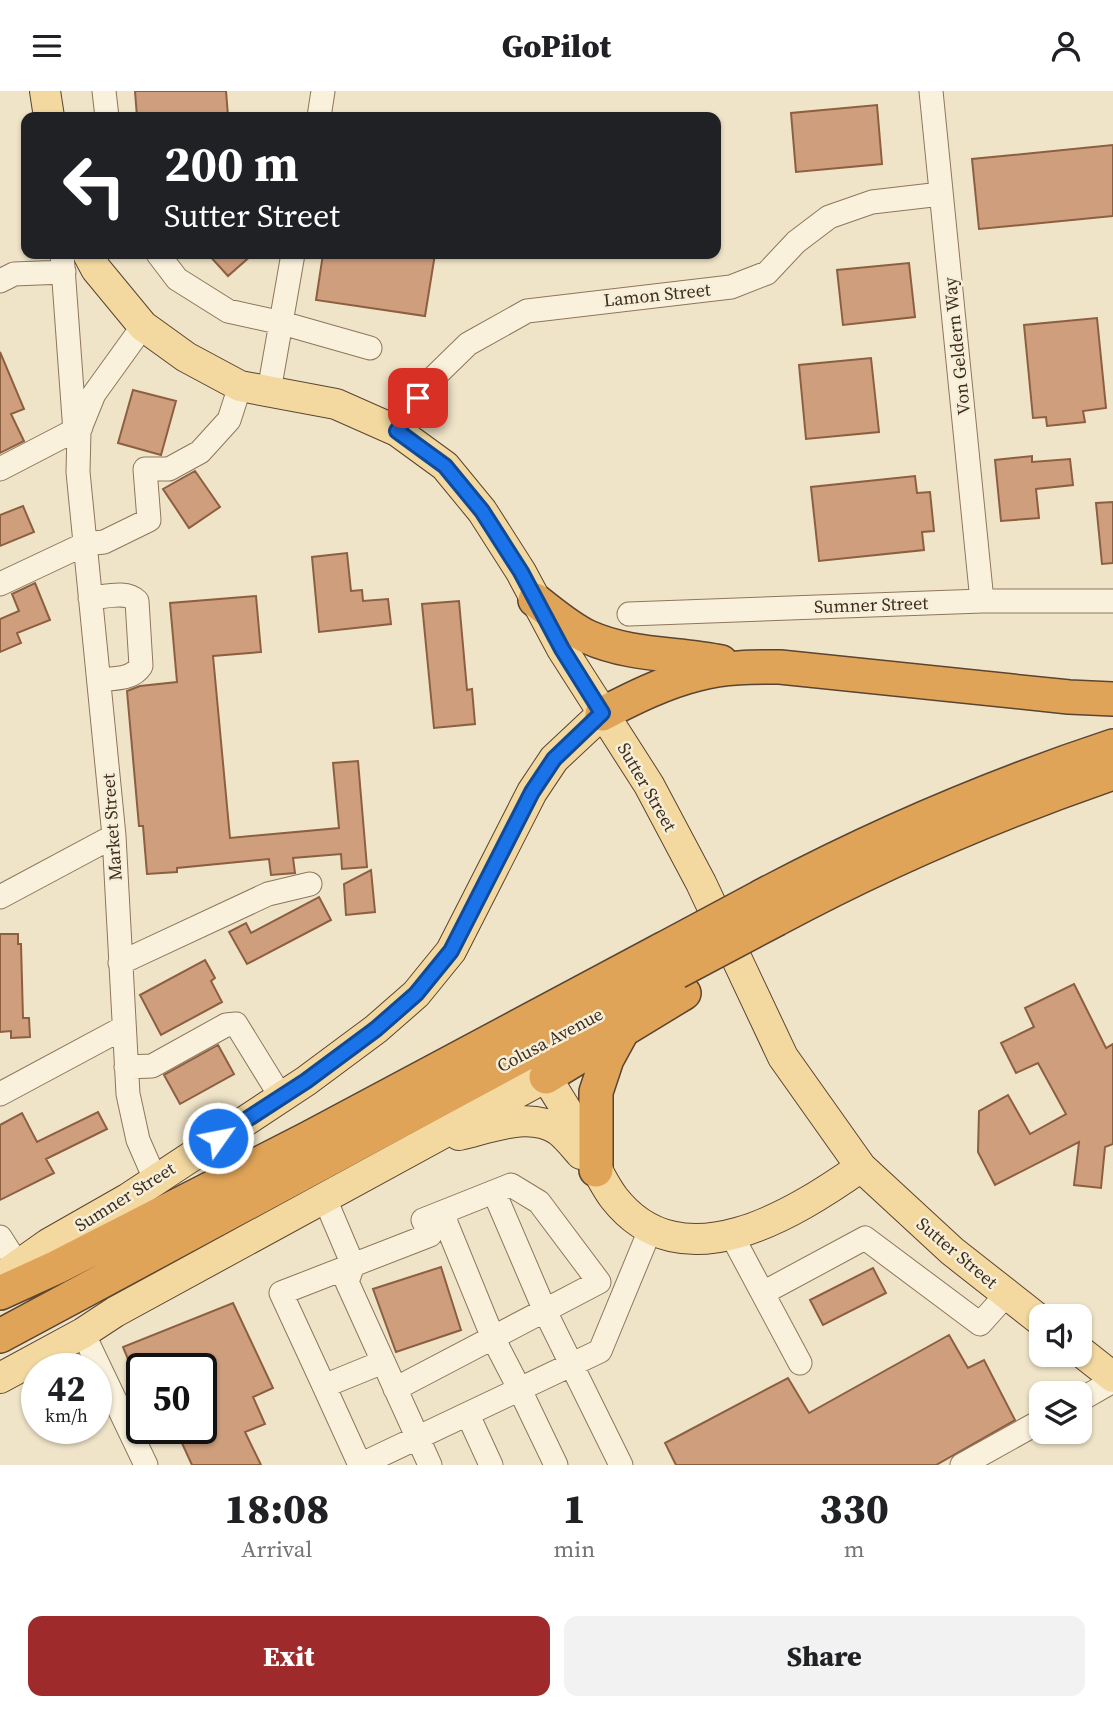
<!DOCTYPE html>
<html lang="en">
<head>
<meta charset="utf-8">
<style>
  body { margin:0; font-family:"Source Serif 4",serif; background:#f2f2f2; color:#202124; height:100vh; display:flex; flex-direction:column; font-size:26px; white-space:nowrap }
  * { box-sizing:border-box; margin:0 }
  p { font-size:23px; color:#757577 }
  .icon { flex:none; width:38px; height:38px; fill:none; stroke:currentColor; stroke-width:2; stroke-linecap:round; stroke-linejoin:round }
  .map { position:relative; height:1374px; overflow:hidden }
  .panel { display:flex; flex-direction:column; background:#fff; flex:1 }
  .panel>* { flex:none }
  .guide { position:absolute; left:21px; top:21px; width:700px; height:147px; border-radius:14px; box-shadow:0 2px 5px #0004; background:#202124; color:#fff; overflow:hidden }
  .tools { position:absolute; left:1029px; top:1213px; display:grid; gap:14px }
  .tools a { display:grid; place-items:center; width:63px; height:63px; border-radius:14px; background:#fff; box-shadow:0 2px 5px #0004; font-size:35px }
  .speed { position:absolute; left:21px; top:1262px; display:flex; gap:14px; font-size:35px; font-weight:700; text-align:center }
  .speed>* { display:grid; place-content:center; width:91px; height:91px; border-radius:50%; background:#fff; box-shadow:0 2px 5px #0004; line-height:1 }
  .speed small { font-size:18px; font-weight:400 }
  .speed .limit { border:4px solid #111; border-radius:10px; background:#fff; color:#111 }
  .pin { position:absolute; display:grid; place-items:center; width:60px; height:60px; color:#fff; margin:-30px; border-radius:14px; box-shadow:0 4px 10px #0006 }
  .me { position:absolute; width:77px; margin:-38px; rotate:57deg; stroke-linejoin:round; filter:drop-shadow(0 0 5px #0008) }
  .turn { display:flex; align-items:center; gap:24px; height:147px; padding:0 28px; font-size:32px }
  .turn .icon { width:91px; height:91px; stroke-width:2.5 }
  .turn b { display:block; font-size:49px; line-height:60px }
  .eta { display:flex; justify-content:space-evenly; align-items:center; height:119px; text-align:center }
  .eta b { font-size:42px; font-weight:800; line-height:49px }
  .cta { display:flex; gap:14px; margin-top:auto; padding:14px 28px }
  .cta a { flex:1; height:80px; border-radius:14px; background:#9e2a2b; color:#fff; font-size:28px; font-weight:800; line-height:80px; text-align:center }
  .cta a+a { background:#f2f2f2; color:#202124 }
  header { display:flex; justify-content:space-between; align-items:center; height:91px; padding:0 28px; background:#fff; font-size:32px; font-weight:800 }
  .map>svg:first-child { display:block }
  .building { fill:#cf9f7d; stroke:#8d5f41; stroke-width:2 }
  .lines { fill:none; stroke-linecap:round; stroke-linejoin:round }
  .minor-casing { stroke:#8d765c; stroke-width:25 }
  .major-casing { stroke:#5b4430; stroke-width:32 }
  .highway-casing { stroke:#5b4430; stroke-width:36 }
  .minor { stroke:#faf1dc; stroke-width:23 }
  .major { stroke:#f3d9a0; stroke-width:30 }
  .highway { stroke:#e0a458; stroke-width:33 }
  .highway-bridge-casing { stroke:#5b4430; stroke-width:36; stroke-linecap:butt }
  .highway-bridge { stroke:#e0a458; stroke-width:33 }
  .route-casing { stroke:#114b97; stroke-width:18 }
  .route { stroke:#1a73e8; stroke-width:12 }
  .labels { text-anchor:middle; stroke-width:5; stroke-linejoin:round; paint-order:stroke }
  .street-label { font-size:18px; fill:#3d2e20; stroke:#f7eed8 }
</style>
</head>
<body>
<header><svg class="icon" aria-label="menu" viewBox="0 0 24 24"><path d="M4 6h16M4 12h16M4 18h16"/></svg>GoPilot<svg class="icon" aria-label="person" viewBox="0 0 24 24"><circle cx="12" cy="8" r="4"/><path d="M4 21q1-7 8-7t8 7"/></svg></header>
<div class="map">
<svg width="1113" height="1374" viewBox="0 0 1113 1374">
  <rect width="100%" height="100%" fill="#f0e4c8"/>
  <!-- building -->
  <path class="building" d="M 135,0 L 226,0 L 228,25 L 137,26 Z
    M 877,14 L 882,73 L 796,81 L 791,22 Z
    M 1113,54 L 1113,125 L 979,138 L 972,68 Z
    M 208,163 L 253,163 L 228,185 Z
    M 323,163 L 435,163 L 425,225 L 316,209 Z
    M 909,172 L 915,226 L 843,234 L 837,179 Z
    M 1097,227 L 1106,317 L 1083,320 L 1085,331 L 1047,335 L 1046,326 L 1033,327 L 1024,234 Z
    M 0,261 L 24,318 L 11,323 L 24,350 L 0,362 Z
    M 871,267 L 879,341 L 806,348 L 799,274 Z
    M 133,299 L 176,310 L 161,364 L 118,352 Z
    M 1032,365 L 1032,371 L 1070,368 L 1073,394 L 1036,398 L 1039,427 L 1001,430 L 995,369 Z
    M 195,380 L 220,416 L 189,437 L 163,398 Z
    M 915,385 L 917,402 L 930,401 L 934,440 L 922,441 L 924,459 L 819,470 L 811,396 Z
    M 1113,411 L 1113,472 L 1102,473 L 1096,412 Z
    M 23,415 L 34,441 L 0,455 L 0,424 Z
    M 347,462 L 351,500 L 362,499 L 363,510 L 388,508 L 391,533 L 319,541 L 312,466 Z
    M 35,492 L 50,529 L 17,542 L 21,552 L 0,561 L 0,528 L 19,520 L 12,503 Z
    M 256,505 L 261,561 L 213,565 L 230,747 L 339,737 L 333,672 L 358,670 L 367,776 L 342,778 L 341,763 L 293,767 L 295,782 L 271,784 L 269,768 L 177,777 L 177,781 L 147,783 L 143,735 L 139,735 L 127,600 L 140,595 L 177,591 L 170,512 Z
    M 459,510 L 467,599 L 472,598 L 475,633 L 434,637 L 422,513 Z
    M 371,779 L 375,821 L 346,824 L 344,793 Z
    M 319,806 L 331,829 L 247,873 L 229,841 L 246,832 L 251,842 Z
    M 0,843 L 18,843 L 18,853 L 21,853 L 23,927 L 29,927 L 30,946 L 11,947 L 11,940 L 0,941 Z
    M 205,869 L 215,887 L 211,890 L 222,911 L 161,944 L 140,904 Z
    M 1074,893 L 1106,957 L 1113,953 L 1113,1053 L 1105,1056 L 1101,1097 L 1074,1094 L 1079,1051 L 995,1094 L 978,1061 L 979,1020 L 1008,1004 L 1030,1043 L 1066,1023 L 1038,972 L 1016,982 L 1001,952 L 1034,936 L 1025,917 Z
    M 218,954 L 234,983 L 180,1013 L 164,984 Z
    M 98,1021 L 107,1038 L 46,1068 L 54,1082 L 0,1109 L 0,1034 L 22,1022 L 37,1051 Z
    M 441,1176 L 461,1239 L 396,1261 L 373,1198 Z
    M 873,1177 L 886,1202 L 823,1234 L 810,1209 Z
    M 233,1212 L 273,1297 L 253,1306 L 265,1333 L 245,1341 L 261,1374 L 192,1374 L 175,1337 L 201,1337 L 201,1278 L 132,1278 L 123,1256 Z
    M 949,1244 L 968,1277 L 984,1269 L 1015,1329 L 936,1374 L 676,1374 L 665,1352 L 788,1287 L 809,1322 Z"/>
  <g class="lines">
    <!-- minor casing -->
    <g class="minor-casing">
      <path id="minor" d="M 104,0 L 107,26
        M 931,0 L 982,510
        M 319,26 L 323,0
        M 62,163 L 75,341
        M 158,163 L 177,188 L 228,220 L 282,232 L 370,257
        M 0,190 L 14,183 L 64,181
        M 143,235 L 94,303 L 79,340 L 78,381 L 114,745 L 128,1003 L 138,1049 L 155,1088
        M 269,300 L 293,163
        M 397,340 L 429,291 L 468,253 L 527,220 L 731,196 L 767,182 L 796,151 L 829,126 L 872,111 L 941,103
        M 0,378 L 81,336
        M 0,493 L 85,453 L 104,451 L 149,429 L 145,378 L 169,378 L 200,361 L 229,329 L 240,295
        M 90,507 C 105,506 126,499 137,510 L 141,575 C 132,589 114,587 99,589
        M 629,523 L 982,510 L 1113,510
        M 0,806 L 114,745
        M 120,872 L 268,803 L 310,793
        M 126,976 L 152,975 L 226,934 L 236,933 L 281,1006
        M 0,1003 L 123,937
        M 494,1101 L 545,1220 L 621,1374
        M 325,1108 L 353,1174 L 347,1191 L 430,1374
        M 442,1122 L 493,1247 L 520,1299 L 556,1374
        M 732,1145 L 800,1272
        M 0,1146 L 18,1174
        M 763,1202 L 865,1147 L 980,1233 L 1007,1203
        M 83,1242 L 146,1374
        M 383,1271 L 324,1295 L 281,1202 L 430,1144 L 423,1129 L 511,1094 L 539,1111 L 599,1191 L 395,1298
        M 324,1295 L 360,1374
        M 1080,1309 L 1113,1290
        M 468,1324 L 491,1374
        M 360,1374 L 600,1260 L 650,1139
        M 962,1374 L 1041,1330"/>
    </g>
    <!-- major casing -->
    <g class="major-casing">
      <path id="major" d="M 45,0 L 49,26
        M 88,163 L 96,178 L 143,235 L 186,266 L 240,295 L 336,313 L 397,340 L 445,375 L 482,420 L 521,481 L 562,558 L 649,694 L 701,792 L 783,966 L 861,1076 L 952,1160 L 1041,1230
        M 459,1044 C 490,1037 529,1020 558,1039 C 566,1045 574,1055 581,1063
        M 0,1187 L 48,1153 L 127,1108 L 306,990 L 376,938 L 416,903 L 451,860 L 532,701 L 554,668 L 602,623
        M 1080,1260 L 1113,1286
        M 0,1287 L 83,1242 L 115,1221 L 546,986 C 557,1004 569,1022 579,1041 C 590,1063 599,1087 614,1107 C 682,1194 794,1123 861,1076"/>
    </g>
    <!-- highway casing -->
    <g class="highway-casing">
      <path id="highway" d="M 535,509 C 552,522 569,537 588,546 C 630,565 677,562 721,571
        M 602,623 C 633,607 665,591 698,583 C 725,576 753,576 780,576 L 1069,606 L 1113,608
        M 762,805 C 875,745 992,695 1113,655
        M 777,828 C 885,770 997,722 1113,682
        M 546,986 L 684,902
        M 596,1079 L 596,1001 L 607,968 L 624,937
        M 0,1202 L 57,1176 L 309,1047 L 663,858
        M 0,1245 L 677,881"/>
    </g>
    <!-- minor -->
    <use href="#minor" class="minor"/>
    <!-- major -->
    <use href="#major" class="major"/>
    <!-- highway -->
    <use href="#highway" class="highway"/>
    <!-- highway-bridge casing -->
    <g class="highway-bridge-casing">
      <path id="highway-bridge" d="M 663,858 L 762,805
        M 677,881 L 777,828"/>
    </g>
    <!-- highway-bridge -->
    <use href="#highway-bridge" class="highway-bridge"/>
  </g>
  <g class="lines">
    <!-- route casing -->
    <g class="route-casing">
      <path id="route" d="M 218,1047 L 306,990 L 376,938 L 416,903 L 451,860 L 532,701 L 554,668 L 602,622 L 562,558 L 521,481 L 482,420 L 445,375 L 397,340 L 418,307"/>
    </g>
    <!-- route -->
    <use href="#route" class="route"/>
  </g>
  <g class="labels">
    <!-- street labels -->
    <g class="street-label">
      <text transform="translate(657 204) rotate(-6)" y="6">Lamon Street</text>
      <text transform="translate(957 255) rotate(-96)" y="6">Von Geldern Way</text>
      <text transform="translate(871 514) rotate(-2)" y="6">Sumner Street</text>
      <text transform="translate(647 696) rotate(60)" y="6">Sutter Street</text>
      <text transform="translate(112 736) rotate(-94)" y="6">Market Street</text>
      <text transform="translate(550 949) rotate(-28)" y="6">Colusa Avenue</text>
      <text transform="translate(125 1106) rotate(-32)" y="6">Sumner Street</text>
      <text transform="translate(957 1162) rotate(40)" y="6">Sutter Street</text>
    </g>
  </g>
</svg>
<div class="tools">
<a><svg class="icon" aria-label="sound" viewBox="0 0 24 24"><path d="M4 9h4l5-4v14l-5-4H4zM17 9q2 3 0 6"/></svg></a>
<a><svg class="icon" aria-label="layers" viewBox="0 0 24 24"><path d="M12 4l9 5-9 5-9-5zM3 14l9 5 9-5"/></svg></a>
</div>
<div class="speed"><div>42<small>km/h</small></div><div class="limit">50</div></div>
<div class="pin" style="left:418px;top:307px;background:#d93025"><svg class="icon" aria-label="arrive" viewBox="0 0 24 24"><path d="M6 21V4h12l-3 4 3 4H6"/></svg></div>
<svg class="me" style="left:218px;top:1047px" viewBox="-20 -20 40 40"><circle r="17" fill="#1a73e8" stroke="#fff" stroke-width="3"/><path d="M0-11L8 9 0 5-8 9z" fill="#fff"/></svg>
<div class="guide">
<div class="turn"><svg class="icon" aria-label="left" viewBox="0 0 24 24"><path d="M17 20v-9H6M10 6l-5 5 5 5"/></svg><div><b>200 m</b>Sutter Street</div></div>
</div>
</div>
<section class="panel">
<div class="eta">
<div><b>18:08</b><p>Arrival</p></div>
<div><b>1</b><p>min</p></div>
<div><b>330</b><p>m</p></div>
</div>
<div class="cta"><a>Exit</a><a>Share</a></div>
</section>
</body>
</html>
